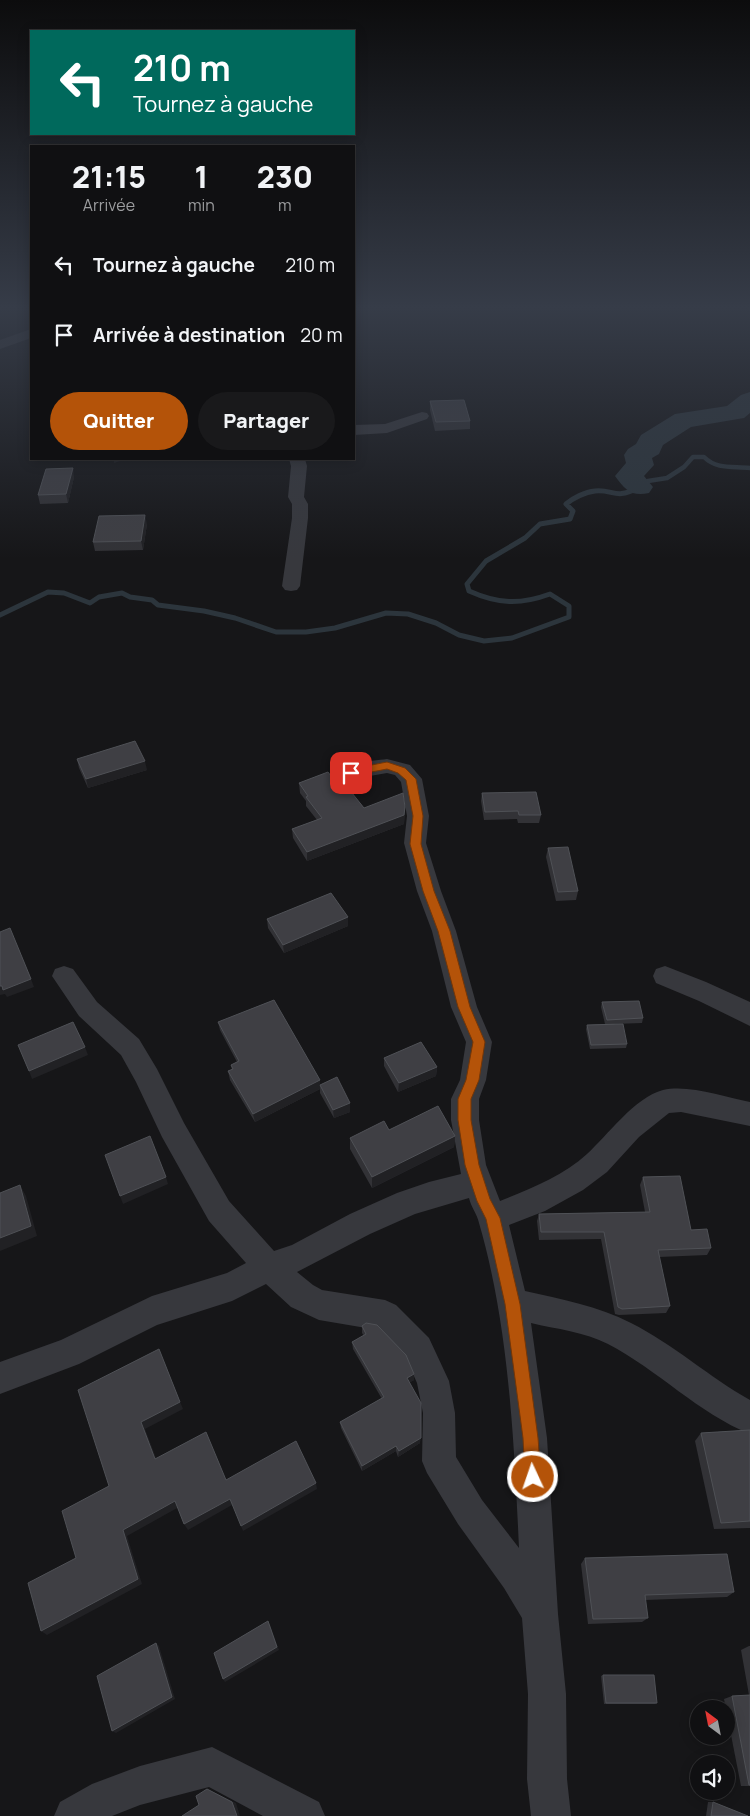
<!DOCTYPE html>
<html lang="fr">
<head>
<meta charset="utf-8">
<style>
  body { margin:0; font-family:Manrope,sans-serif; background:#19191b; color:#f1f3f6; height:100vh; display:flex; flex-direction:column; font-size:19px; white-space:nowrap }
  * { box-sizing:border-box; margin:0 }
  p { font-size:16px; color:#9c9d9f }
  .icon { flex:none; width:28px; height:28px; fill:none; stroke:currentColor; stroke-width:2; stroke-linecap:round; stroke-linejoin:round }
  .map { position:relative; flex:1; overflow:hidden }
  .panel { position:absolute; left:30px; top:145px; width:325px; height:315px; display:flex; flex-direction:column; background:#101012; border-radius:0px; box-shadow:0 2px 12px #0003,0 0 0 1px #303032 }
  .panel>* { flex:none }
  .banner { position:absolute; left:30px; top:30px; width:325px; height:105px; border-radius:0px; box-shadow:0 2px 12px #0003,0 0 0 1px #303032; background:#00695c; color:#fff; overflow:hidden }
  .needle { width:32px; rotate:328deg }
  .tools { position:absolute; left:690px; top:1700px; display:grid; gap:10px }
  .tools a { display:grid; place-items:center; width:45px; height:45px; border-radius:50%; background:#101012; box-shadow:0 2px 12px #0003,0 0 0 1px #303032; font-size:25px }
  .pin { position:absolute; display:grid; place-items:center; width:42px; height:42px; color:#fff; margin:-21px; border-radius:10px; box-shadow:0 2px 8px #0006 }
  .me { position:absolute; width:55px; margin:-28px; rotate:357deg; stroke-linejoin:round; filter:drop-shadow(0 0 4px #0008) }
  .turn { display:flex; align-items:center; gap:18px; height:105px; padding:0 20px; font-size:22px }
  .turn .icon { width:65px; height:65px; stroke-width:2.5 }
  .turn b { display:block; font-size:35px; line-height:42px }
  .eta { display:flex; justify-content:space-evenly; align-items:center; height:85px; text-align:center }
  .eta b { font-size:30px; font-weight:800; line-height:35px }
  .button { display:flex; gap:10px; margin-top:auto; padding:10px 20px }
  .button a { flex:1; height:58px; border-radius:30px; background:#b45309; color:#fff; font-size:20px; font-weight:800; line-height:58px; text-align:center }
  .button a+a { background:#19191b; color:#f1f3f6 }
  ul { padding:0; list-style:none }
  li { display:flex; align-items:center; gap:15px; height:70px; padding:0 20px }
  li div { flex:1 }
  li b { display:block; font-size:19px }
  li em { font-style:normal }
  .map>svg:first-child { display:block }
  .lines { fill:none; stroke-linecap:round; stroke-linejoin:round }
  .stream-far1 { stroke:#2c353c; stroke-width:4.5 }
  .stream { stroke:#2c353c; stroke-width:5 }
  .river { fill:#2c353c; fill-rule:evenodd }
  .minor { fill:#37383d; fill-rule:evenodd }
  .wall { fill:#323236 }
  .shaded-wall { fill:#212124 }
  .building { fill:#3f3f44; stroke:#4f5156 }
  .route { fill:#b45309; stroke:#753606 }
</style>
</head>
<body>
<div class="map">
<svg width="750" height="1816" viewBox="0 0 750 1816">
  <rect width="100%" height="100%" fill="#161618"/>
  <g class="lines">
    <!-- stream-far1 -->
    <path class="stream-far1" d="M 634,489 L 648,481 L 667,478 L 684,467 L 693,457 L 704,457 C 717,470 733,466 750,468"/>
    <!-- stream -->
    <path class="stream" d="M 0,615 L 48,592 L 64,593 L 90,603 L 99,597 L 122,593 L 130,597 L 152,600 L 158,605 L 204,611 L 235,618 L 276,632 L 306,632 L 335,628 L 386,613 L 408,614 L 436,623 L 459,635 L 484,641 L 512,638 L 569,617 L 569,606 L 550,594 C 520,605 498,604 469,591 L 467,584 L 486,561 L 525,538 L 540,524 L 570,519 L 573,511 L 566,504 C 573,498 585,492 595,491 C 613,489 616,500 637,488"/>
    <!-- river -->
    <path class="river" d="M 750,392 L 750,413 L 744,418 L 691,427 L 663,445 L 659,454 L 652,458 L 654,465 L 644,476 L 653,487 L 649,493 C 632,497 625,490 615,476 L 626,463 L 624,455 L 628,449 L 636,444 L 641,435 L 675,414 L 727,406 L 741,395 Z"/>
    <!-- minor -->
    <path class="minor" d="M 31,329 L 31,338 L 0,349 L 0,340 Z
      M 422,412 L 427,413 L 429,416 L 427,419 L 387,433 L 354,435 L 354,425 L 385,424 Z
      M 289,459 L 305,459 L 307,466 L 304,497 L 308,504 L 308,518 L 300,586 L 297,590 L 291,591 L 285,590 L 282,586 L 292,518 L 292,504 L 288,497 L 291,466 Z
      M 387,759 L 410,765 L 422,779 L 429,816 L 426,843 L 441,891 L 456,931 L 477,1007 L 492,1042 L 486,1080 L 479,1099 L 479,1120 L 486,1165 L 500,1201 C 530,1189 563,1176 587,1154 C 607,1136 635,1097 663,1090 C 688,1084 725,1097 750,1102 L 750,1126 L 681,1112 L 669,1113 L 639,1137 L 607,1172 L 583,1190 L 545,1211 L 509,1225 L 525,1291 C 561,1299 598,1306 631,1323 C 673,1344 709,1377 750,1400 L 750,1434 C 698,1413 658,1370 608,1344 C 585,1332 556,1329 531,1323 L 547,1438 L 558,1614 L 566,1694 L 567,1779 L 571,1816 L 531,1816 L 527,1779 L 528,1694 L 522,1618 L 504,1588 L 458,1524 L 427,1473 L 422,1461 L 423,1413 L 417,1383 L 407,1360 L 378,1330 L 319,1320 L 291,1307 L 266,1284 L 232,1301 L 157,1325 L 79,1364 L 0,1394 L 0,1362 L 61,1340 L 152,1296 L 227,1273 L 246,1263 L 209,1221 L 162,1137 L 136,1082 L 121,1055 L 79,1016 L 52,976 L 55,969 L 64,966 L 73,969 L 97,1002 L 139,1039 L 157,1069 L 184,1123 L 229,1201 L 274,1251 L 292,1245 L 350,1214 L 397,1193 L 429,1182 L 461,1174 L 451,1120 L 451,1099 L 460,1080 L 466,1042 L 451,1007 L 432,931 L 417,891 L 404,843 L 407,816 L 401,782 L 395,775 L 387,773 L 364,777 L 340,785 L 332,783 L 329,778 C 338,764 371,761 387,759 ZM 469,1198 C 471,1207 477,1214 479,1223 C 509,1326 514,1441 519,1548 L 482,1500 L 456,1457 L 455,1413 L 449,1381 L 429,1338 L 396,1305 L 385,1300 L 322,1290 L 313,1285 L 297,1272 L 370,1234 L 415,1214 Z
      M 665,966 L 706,982 L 750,1002 L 750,1026 L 699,1001 L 656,983 L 653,976 L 656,969 Z
      M 212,1747 L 319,1802 L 325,1816 L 263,1816 L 209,1787 L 140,1805 L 112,1816 L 54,1816 L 60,1802 L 92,1784 L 140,1766 Z"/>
  </g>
  <!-- wall -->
  <path class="wall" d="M 430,401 L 470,421 L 470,429 L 435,431 L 430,410 Z
    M 74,477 L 68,503 L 40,504 L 38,495 Z
    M 147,524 L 143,550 L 95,551 L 93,542 Z
    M 77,759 L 147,770 L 88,788 L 79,768 Z
    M 331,776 L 364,808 L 405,807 L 404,824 L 307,861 L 293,838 L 292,829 L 317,820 L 306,806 L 306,801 L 300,793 L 299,783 Z
    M 482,793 L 541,815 L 539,823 L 518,823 L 517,819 L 484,820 L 481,801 Z
    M 548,848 L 578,891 L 576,900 L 556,901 L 546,857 Z
    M 348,917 L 348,926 L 284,953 L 268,928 L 267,919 Z
    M 602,1002 L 643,1018 L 642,1023 L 614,1024 L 627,1044 L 626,1048 L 590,1049 L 586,1029 L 587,1025 L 605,1024 L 601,1007 Z
    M 218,1022 L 320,1080 L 320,1085 L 350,1112 L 334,1118 L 320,1093 L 320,1089 L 255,1122 L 230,1080 L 228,1071 L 232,1070 L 231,1065 L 237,1062 L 220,1030 Z
    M 384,1058 L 437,1067 L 436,1076 L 398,1092 L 384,1066 Z
    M 389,1130 L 455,1136 L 454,1147 L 372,1188 L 350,1149 L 350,1138 Z
    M 643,1177 L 691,1230 L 711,1248 L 707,1255 L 659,1257 L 670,1306 L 666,1313 L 619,1315 L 615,1314 L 601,1239 L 539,1240 L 537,1221 L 539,1214 L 645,1212 L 640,1185 Z
    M 362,1326 L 414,1380 L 410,1382 L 420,1443 L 398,1457 L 396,1451 L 362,1471 L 341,1428 L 340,1422 L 382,1399 L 353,1349 L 352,1342 L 364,1336 L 362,1333 Z
    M 750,1430 L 750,1528 L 714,1529 L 695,1441 L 701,1433 Z
    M 585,1558 L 734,1592 L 727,1597 L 645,1600 L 648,1618 L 642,1622 L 588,1624 L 581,1564 Z
    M 749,1646 L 750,1646 L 750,1786 L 741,1786 L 724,1699 L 732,1696 L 749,1695 L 741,1650 Z
    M 603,1675 L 657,1703 L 655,1704 L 604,1704 L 601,1676 Z
    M 708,1802 L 713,1802 L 748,1816 L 706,1816 Z"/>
  <!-- shaded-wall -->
  <path class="shaded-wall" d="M 114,459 L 127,459 L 114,463 Z
    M 73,468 L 74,477 L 68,503 L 66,494 Z
    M 145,515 L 147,524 L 143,550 L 141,541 Z
    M 145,761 L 147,770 L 88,788 L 86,779 Z
    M 405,807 L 404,824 L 307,861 L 307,852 Z
    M 348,917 L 348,926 L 284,953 L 283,945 Z
    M 31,979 L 34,987 L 7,997 L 5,994 L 0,995 L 0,986 Z
    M 85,1047 L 88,1055 L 32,1079 L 29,1071 Z
    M 437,1067 L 436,1076 L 398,1092 L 399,1083 Z
    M 320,1080 L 320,1089 L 255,1122 L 253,1114 Z
    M 350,1103 L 350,1112 L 334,1118 L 333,1110 Z
    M 455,1136 L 454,1147 L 372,1188 L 372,1177 Z
    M 166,1177 L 168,1184 L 123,1204 L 120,1196 Z
    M 20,1185 L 26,1196 L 37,1236 L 0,1251 L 0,1238 Z
    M 162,1357 L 183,1409 L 145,1429 L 159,1466 L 155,1459 L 141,1422 Z
    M 414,1374 L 414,1380 L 407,1384 L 407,1378 Z
    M 421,1438 L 420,1443 L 398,1457 L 399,1451 Z
    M 396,1446 L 396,1451 L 362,1471 L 362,1466 Z
    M 316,1483 L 317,1489 L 243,1531 L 241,1526 Z
    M 230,1499 L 232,1505 L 188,1530 L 184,1524 Z
    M 175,1501 L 179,1507 L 127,1536 L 142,1584 L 47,1635 L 41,1631 L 123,1530 Z
    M 270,1625 L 279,1650 L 225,1682 L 223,1679 Z
    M 156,1643 L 159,1646 L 175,1699 L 116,1733 L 112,1731 Z
    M 207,1789 L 236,1803 L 240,1816 L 237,1816 Z"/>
  <!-- building -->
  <path class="building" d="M 464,400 L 470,421 L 436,422 L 430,401 Z
    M 73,468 L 66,494 L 38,495 L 46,469 Z
    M 145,515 L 141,541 L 93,542 L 99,516 Z
    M 135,741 L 145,761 L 86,779 L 77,759 Z
    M 328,772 L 331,776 L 340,778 L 364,808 L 403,793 L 405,807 L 404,815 L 307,852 L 292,829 L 322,818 L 306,797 L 308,796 L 299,783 Z
    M 536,792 L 541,815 L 519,815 L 518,811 L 485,812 L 482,793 Z
    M 568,847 L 578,891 L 558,892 L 548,848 Z
    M 331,893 L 348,917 L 283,945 L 267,919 Z
    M 10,928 L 31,979 L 3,990 L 2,986 L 0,986 L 0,932 Z
    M 274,1000 L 320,1080 L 253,1114 L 228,1071 L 233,1069 L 231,1065 L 239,1061 L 218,1022 Z
    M 639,1001 L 643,1018 L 607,1020 L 602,1002 Z
    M 73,1022 L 85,1047 L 29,1071 L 18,1045 Z
    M 623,1024 L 627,1044 L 591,1045 L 587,1025 Z
    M 421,1042 L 437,1067 L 399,1083 L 384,1058 Z
    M 337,1077 L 350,1103 L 333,1110 L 320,1085 Z
    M 438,1106 L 455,1136 L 372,1177 L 350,1138 L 384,1121 L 389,1130 Z
    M 150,1136 L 166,1177 L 120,1196 L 105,1155 Z
    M 680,1176 L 691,1230 L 707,1229 L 711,1248 L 658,1250 L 670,1306 L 622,1309 L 618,1307 L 604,1232 L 541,1232 L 539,1214 L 650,1212 L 643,1177 Z
    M 20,1185 L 31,1226 L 0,1238 L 0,1193 Z
    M 366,1323 L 377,1325 L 406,1355 L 414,1374 L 407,1378 L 421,1403 L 421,1438 L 399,1451 L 396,1446 L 362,1466 L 340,1422 L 384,1397 L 352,1342 L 366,1334 L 362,1326 Z
    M 159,1349 L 180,1402 L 141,1422 L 155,1459 L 206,1432 L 226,1480 L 296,1441 L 316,1483 L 241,1526 L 230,1499 L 184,1524 L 175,1501 L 123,1530 L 138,1579 L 41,1631 L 28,1583 L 76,1558 L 62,1511 L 109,1486 L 78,1390 Z
    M 750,1430 L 750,1521 L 721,1523 L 701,1433 Z
    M 727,1554 L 734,1592 L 645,1595 L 648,1618 L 593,1619 L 585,1558 Z
    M 268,1621 L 277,1647 L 223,1679 L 214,1653 Z
    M 156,1643 L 172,1697 L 112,1731 L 97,1676 Z
    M 603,1675 L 654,1675 L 657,1703 L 606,1703 Z
    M 750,1695 L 750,1785 L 749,1785 L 732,1696 Z
    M 207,1789 L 232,1802 L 237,1816 L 182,1816 L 199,1805 L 196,1796 Z
    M 713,1802 L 748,1816 L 711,1816 Z"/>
  <!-- sky -->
  <linearGradient id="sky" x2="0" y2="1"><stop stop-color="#0c0c0d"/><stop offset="0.55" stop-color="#363c48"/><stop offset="1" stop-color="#363c48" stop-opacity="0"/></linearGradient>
  <rect width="750" height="559" fill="url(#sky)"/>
  <!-- route -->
  <path class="route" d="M 387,762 L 405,768 L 416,779 L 423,816 L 421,844 L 434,891 L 450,931 L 470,1007 L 485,1042 L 479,1080 L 471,1099 L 471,1120 L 479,1165 L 490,1199 L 500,1218 L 520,1304 L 538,1438 L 541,1477 L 538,1483 L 533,1485 L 527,1483 L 525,1477 L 523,1438 L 505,1304 L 486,1219 L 477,1201 L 465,1165 L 458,1120 L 458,1099 L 466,1080 L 473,1042 L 458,1007 L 438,931 L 423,891 L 410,844 L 413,816 L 406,780 L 398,773 L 387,769 L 351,776 L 346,773 L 351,769 Z"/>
</svg>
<div class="tools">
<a><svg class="needle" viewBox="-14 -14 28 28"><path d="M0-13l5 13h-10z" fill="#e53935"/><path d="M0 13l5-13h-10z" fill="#9c9d9f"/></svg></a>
<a><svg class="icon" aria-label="sound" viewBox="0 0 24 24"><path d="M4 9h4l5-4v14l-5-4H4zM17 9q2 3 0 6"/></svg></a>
</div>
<div class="pin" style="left:351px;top:773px;background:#d93025"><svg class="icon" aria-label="arrive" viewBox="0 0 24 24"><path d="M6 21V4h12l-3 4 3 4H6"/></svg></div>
<svg class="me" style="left:533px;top:1477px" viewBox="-20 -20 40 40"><circle r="17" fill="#b45309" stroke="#fff" stroke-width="3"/><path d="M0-11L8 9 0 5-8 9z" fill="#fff"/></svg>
<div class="banner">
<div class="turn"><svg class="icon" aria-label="left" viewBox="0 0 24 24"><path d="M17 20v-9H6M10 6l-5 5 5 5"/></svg><div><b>210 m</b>Tournez à gauche</div></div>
</div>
<section class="panel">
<div class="eta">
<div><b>21:15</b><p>Arrivée</p></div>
<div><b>1</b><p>min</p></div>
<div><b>230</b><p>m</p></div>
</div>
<ul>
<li><svg class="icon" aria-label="left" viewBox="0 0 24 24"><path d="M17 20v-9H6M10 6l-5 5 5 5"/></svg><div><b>Tournez à gauche</b></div><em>210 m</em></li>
<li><svg class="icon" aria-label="arrive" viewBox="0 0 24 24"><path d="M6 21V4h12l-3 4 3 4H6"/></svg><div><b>Arrivée à destination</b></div><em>20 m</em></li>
</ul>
<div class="button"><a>Quitter</a><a>Partager</a></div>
</section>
</div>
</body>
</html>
